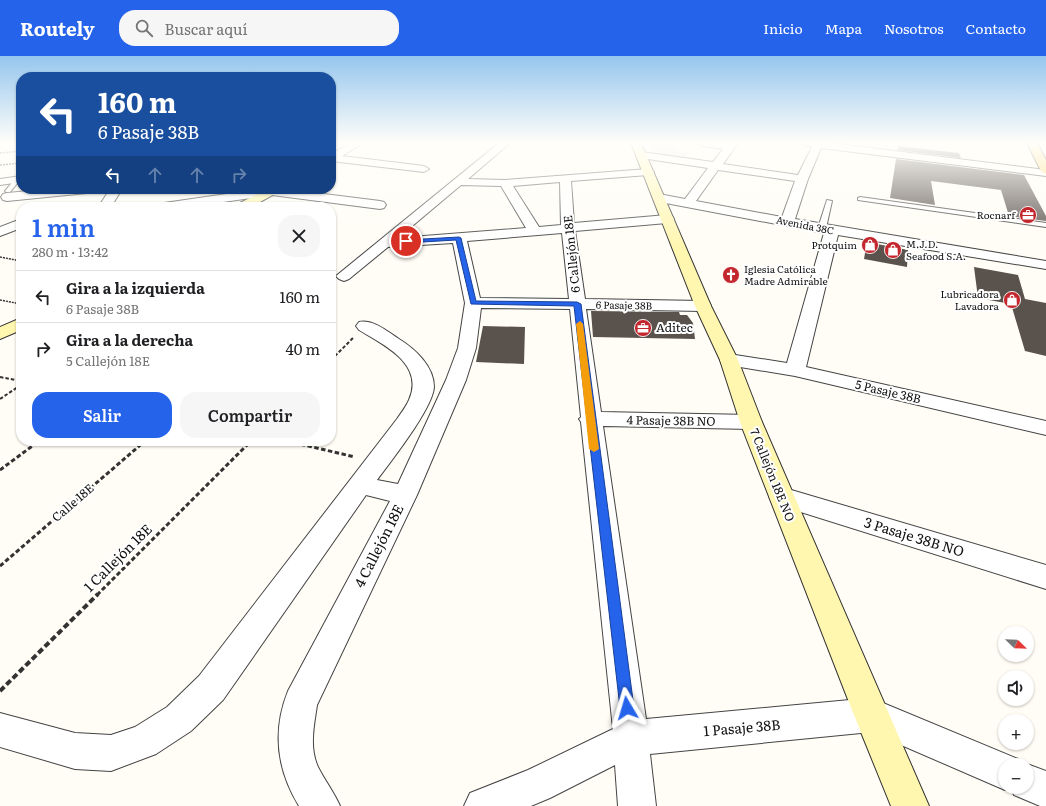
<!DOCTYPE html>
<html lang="es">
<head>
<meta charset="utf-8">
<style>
  body { margin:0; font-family:Literata,serif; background:#f6f6f6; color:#202124; height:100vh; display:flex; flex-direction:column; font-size:15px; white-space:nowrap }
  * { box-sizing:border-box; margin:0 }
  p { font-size:13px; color:#757577 }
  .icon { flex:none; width:22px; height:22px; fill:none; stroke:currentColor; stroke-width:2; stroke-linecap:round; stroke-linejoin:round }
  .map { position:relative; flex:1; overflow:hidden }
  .drawer { position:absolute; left:16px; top:146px; width:320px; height:244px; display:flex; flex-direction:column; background:#fff; border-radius:16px; box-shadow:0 1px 3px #0004 }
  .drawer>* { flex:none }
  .guide { position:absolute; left:16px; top:16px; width:320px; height:122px; border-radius:16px; box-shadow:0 1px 3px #0004; background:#1a4fa0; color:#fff; overflow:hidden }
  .needle { width:26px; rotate:113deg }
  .tools { position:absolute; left:998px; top:570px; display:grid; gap:8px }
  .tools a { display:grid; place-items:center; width:36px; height:36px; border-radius:50%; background:#fff; box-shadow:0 1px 3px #0004; font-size:20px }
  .pin { position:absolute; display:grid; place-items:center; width:34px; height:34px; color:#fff; margin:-17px; border:2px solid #fff; border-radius:50%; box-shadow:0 1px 4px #0007 }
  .me { position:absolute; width:44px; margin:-22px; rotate:353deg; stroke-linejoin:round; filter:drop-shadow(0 0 3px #0008) }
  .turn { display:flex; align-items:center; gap:14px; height:84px; padding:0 16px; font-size:18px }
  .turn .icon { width:52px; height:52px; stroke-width:2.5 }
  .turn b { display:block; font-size:28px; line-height:34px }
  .lanes { display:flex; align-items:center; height:38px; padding:0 16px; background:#0003; justify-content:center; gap:20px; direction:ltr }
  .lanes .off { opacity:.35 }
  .round { display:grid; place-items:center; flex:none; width:42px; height:42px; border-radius:16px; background:#f6f6f6 }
  .headline { display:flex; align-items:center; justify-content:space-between; height:68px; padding:0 16px }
  h1 { font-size:24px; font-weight:600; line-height:30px; color:#2563eb }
  .primary-button { display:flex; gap:8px; margin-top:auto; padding:8px 16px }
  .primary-button a { flex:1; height:46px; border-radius:16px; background:#2563eb; color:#fff; font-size:16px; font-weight:600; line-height:46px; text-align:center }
  .primary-button a+a { background:#f6f6f6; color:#202124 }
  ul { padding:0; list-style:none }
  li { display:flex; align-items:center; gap:12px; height:52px; padding:0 16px; border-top:1px solid #e0e0e0 }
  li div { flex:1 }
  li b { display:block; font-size:15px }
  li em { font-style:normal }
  header { display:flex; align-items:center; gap:24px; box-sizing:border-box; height:56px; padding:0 20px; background:#2563eb; color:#fff }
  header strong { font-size:19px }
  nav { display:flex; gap:22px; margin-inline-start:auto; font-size:14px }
  .search { width:280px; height:36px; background:#f6f6f6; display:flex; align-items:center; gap:10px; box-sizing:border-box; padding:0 14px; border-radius:16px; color:#757577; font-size:15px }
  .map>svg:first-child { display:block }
  .industrial { fill:#eee6ef }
  .building { fill:#5a524d }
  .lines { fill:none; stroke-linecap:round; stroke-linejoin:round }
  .lane-casing { stroke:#444; stroke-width:2 }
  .street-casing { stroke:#444; stroke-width:2 }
  .secondary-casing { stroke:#333; stroke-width:2 }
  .primary-casing { stroke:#222; stroke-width:2 }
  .path-far3 { stroke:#333; stroke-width:1.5; stroke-dasharray:2 1; stroke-linecap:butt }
  .path-far2 { stroke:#333; stroke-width:2; stroke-dasharray:3.5 2; stroke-linecap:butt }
  .path-far1 { stroke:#333; stroke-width:3; stroke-dasharray:4.5 2.5; stroke-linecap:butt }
  .path { stroke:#333; stroke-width:4; stroke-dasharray:6 3; stroke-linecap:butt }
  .lane { fill:#fff; fill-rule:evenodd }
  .street { fill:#fff; fill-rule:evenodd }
  .secondary { fill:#fff6b0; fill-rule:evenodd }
  .primary { fill:#f9d66b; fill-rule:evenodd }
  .route { fill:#2563eb; stroke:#184099 }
  .slow { fill:#f59e0b }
  .labels { text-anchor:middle; stroke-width:4; stroke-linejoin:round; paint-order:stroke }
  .far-poi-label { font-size:10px; fill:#111; stroke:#fff; text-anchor:end }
  .far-street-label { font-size:10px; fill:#111; stroke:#fff }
  .street-label { font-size:12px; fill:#111; stroke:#fff }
  .poi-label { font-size:12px; fill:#111; stroke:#fff; text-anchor:start }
  .near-street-label { font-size:14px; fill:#111; stroke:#fff }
</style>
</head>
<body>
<header>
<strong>Routely</strong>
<div class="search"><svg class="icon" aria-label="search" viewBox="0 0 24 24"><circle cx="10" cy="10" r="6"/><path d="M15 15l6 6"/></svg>Buscar aquí</div>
<nav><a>Inicio</a><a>Mapa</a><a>Nosotros</a><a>Contacto</a></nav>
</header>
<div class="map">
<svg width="1046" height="750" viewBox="0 0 1046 750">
  <rect width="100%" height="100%" fill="#fffdf5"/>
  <!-- industrial -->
  <path class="industrial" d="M 651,87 L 675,87 L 676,94 L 689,96 L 683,103 L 655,99 Z"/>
  <!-- building -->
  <path class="building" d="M 898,90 L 959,97 L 961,102 L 897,94 Z
    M 896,103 L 1024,119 L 1046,160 L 1046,165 L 1009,160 L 1001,134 L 931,125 L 935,149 L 890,142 Z
    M 867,186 L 908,194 L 907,211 L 864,203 Z
    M 974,211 L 1018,219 L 1025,243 L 1046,247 L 1046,300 L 1025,295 L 1011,248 L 978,242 Z
    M 591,255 L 679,256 L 680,259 L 687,259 L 693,267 L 695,283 L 593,281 Z
    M 483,270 L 525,271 L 524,308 L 476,306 Z"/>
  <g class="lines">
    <!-- lane casing -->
    <g class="lane-casing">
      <path id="lane" d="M 15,123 L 20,124 L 10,136 L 6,136 L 5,135 Z
        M 860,141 L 1046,167 L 1046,171 L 858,144 L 858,142 Z
        M 827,144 L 832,145 L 826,172 L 822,174 L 818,172 Z"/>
    </g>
    <!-- street casing -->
    <g class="street-casing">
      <path id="street" d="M 351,87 L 363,87 L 342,100 L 424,110 L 429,113 L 424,116 L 331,105 L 331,98 Z
        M 499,87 L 510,87 L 468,123 L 505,124 L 648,113 L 652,114 L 654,116 L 648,119 L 571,125 L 574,167 L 667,159 L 672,160 L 674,163 L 672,166 L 667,167 L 575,175 L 585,243 L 703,245 L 709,246 L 711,250 L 709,254 L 703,255 L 586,253 L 601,356 L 751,359 L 759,361 L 762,366 L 759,371 L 751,373 L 603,370 L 646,663 L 871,642 L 1018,703 L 1020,709 L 1005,709 L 1005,731 L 1027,731 L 1027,709 L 1024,709 L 1027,708 L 1046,715 L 1046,750 L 1040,750 L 1014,739 L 1011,732 L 1005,734 L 871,676 L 650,698 L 656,750 L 618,750 L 615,709 L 550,742 L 531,750 L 464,750 L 470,737 L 528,714 L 613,673 L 581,366 L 579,363 L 581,361 L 570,253 L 481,252 L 476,292 L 466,324 L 417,439 L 317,649 C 314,670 309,691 318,711 C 325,725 334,736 340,750 L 299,750 C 277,714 272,675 288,635 L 390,445 L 366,439 L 223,644 L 191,675 L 156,698 L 111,715 L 75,713 L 0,691 L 0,657 L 75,677 L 111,679 L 135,671 L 167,651 L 199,620 L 397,363 C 401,357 406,351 409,344 C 425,308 384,289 359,274 L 356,270 L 359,266 C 373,263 388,276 399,283 C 415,293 434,310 434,331 C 433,352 391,405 377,424 L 398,428 L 446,324 L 458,292 L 465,247 L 453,187 L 388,191 L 349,223 L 344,225 L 339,223 L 336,220 ZM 560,126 L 561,169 L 539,171 L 513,130 ZM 461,129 L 501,130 L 526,172 L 398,182 ZM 562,177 L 569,243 L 480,242 L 467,185 Z
        M 698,87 L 738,87 L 723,108 L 798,119 L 812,91 L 804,89 L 802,87 L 831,87 L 1046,114 L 1046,120 L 821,92 L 808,123 L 795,163 L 1046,205 L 1046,213 L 838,179 L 806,311 L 1046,365 L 1046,379 L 795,320 L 722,308 L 720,304 L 722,300 L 729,298 L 787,307 L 824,177 L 655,145 L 653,142 L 655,139 L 659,138 L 685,143 L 708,112 L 641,102 L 637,101 L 636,99 L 637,97 L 641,96 L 713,106 L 723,93 L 703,90 ZM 718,114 L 795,125 L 782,161 L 696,145 Z
        M 21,120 L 21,126 L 0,129 L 0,123 Z
        M 51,133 L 93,133 L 91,135 L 87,137 L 7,145 L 3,144 L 1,141 L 3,138 L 7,137 Z
        M 110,133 L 122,133 L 114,146 L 122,151 L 106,151 L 101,147 Z
        M 261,133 L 284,133 L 380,145 L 384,146 L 386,149 L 384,152 L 380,153 L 272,139 L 189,151 L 158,151 L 160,148 L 164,147 Z
        M 21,163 L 21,172 L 0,180 L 0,171 Z
        M 781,431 L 1046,509 L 1046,533 L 772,447 L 769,440 L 772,433 Z"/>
    </g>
    <!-- secondary casing -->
    <g class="secondary-casing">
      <path id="secondary" d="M 631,87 L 641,87 L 711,250 L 738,304 L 762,366 L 929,750 L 891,750 L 854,659 L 740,366 L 720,304 L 695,250 Z
        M 267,133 L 282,133 L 280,135 L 251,151 L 236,151 L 238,148 Z
        M 21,262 L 21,274 L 0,283 L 0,271 Z"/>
    </g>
    <!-- primary casing -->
    <g class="primary-casing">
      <path id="primary" d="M 1027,87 L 1037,87 L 1046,104 L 1046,118 L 1041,115 Z"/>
    </g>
    <!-- path-far3 -->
    <path class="path-far3" d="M 0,97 L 21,95
      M 0,109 L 21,107
      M 0,201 L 21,205
      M 0,244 L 21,248"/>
    <!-- path-far2 -->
    <path class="path-far2" d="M 331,304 L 353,282
      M 0,321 L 21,325
      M 0,343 L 21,329"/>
    <!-- path-far1 -->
    <path class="path-far1" d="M 287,385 L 355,401
      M 0,414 L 39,385
      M 0,510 L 145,385
      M 97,539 L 251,385"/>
    <!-- path -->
    <path class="path" d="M 0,635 L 98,538"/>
    <!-- lane -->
    <use href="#lane" class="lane"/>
    <!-- street -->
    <use href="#street" class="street"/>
    <!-- secondary -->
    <use href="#secondary" class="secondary"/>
    <!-- primary -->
    <use href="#primary" class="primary"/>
  </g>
  <!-- sky -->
  <linearGradient id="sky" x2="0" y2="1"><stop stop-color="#95c6ee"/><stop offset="0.45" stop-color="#fffefa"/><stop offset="1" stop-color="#fffefa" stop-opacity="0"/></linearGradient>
  <rect width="1046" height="192" fill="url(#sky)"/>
  <!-- route -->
  <path class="route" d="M 459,181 L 461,182 L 476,245 L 577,246 L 581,248 L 634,652 L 632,657 L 627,659 L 622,657 L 620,652 L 574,250 L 471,248 L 456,184 L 406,187 L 403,185 L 406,184 Z"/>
  <!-- slow -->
  <path class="slow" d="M 580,265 L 583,268 L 599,393 L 594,396 L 589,393 L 576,268 Z"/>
  <!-- icons -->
  <defs>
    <g id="office-disc" transform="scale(0.9)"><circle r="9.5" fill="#c4262e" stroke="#fff"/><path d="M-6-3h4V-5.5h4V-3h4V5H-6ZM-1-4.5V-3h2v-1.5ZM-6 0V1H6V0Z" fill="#fff"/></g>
    <g id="shop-disc" transform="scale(0.9)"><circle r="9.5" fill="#c4262e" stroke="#fff"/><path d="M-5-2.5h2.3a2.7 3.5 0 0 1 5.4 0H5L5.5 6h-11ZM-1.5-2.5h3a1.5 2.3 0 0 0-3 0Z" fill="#fff"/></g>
    <g id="church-disc" transform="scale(0.9)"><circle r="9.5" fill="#c4262e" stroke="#fff"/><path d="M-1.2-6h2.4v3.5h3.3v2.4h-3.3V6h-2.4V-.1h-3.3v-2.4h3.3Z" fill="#fff"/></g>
  </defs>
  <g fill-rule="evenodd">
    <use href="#office-disc" x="1028" y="159"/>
    <use href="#shop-disc" x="870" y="189"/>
    <use href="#shop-disc" x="893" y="194"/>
    <use href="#church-disc" x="731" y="219"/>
    <use href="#shop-disc" x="1012" y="244"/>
    <use href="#office-disc" x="643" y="272"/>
  </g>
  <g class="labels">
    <!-- far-poi labels -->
    <g class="far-poi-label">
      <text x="1015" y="163">Rocnarf</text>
      <text x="906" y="192" text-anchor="start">M.J.D.<tspan x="906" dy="12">Seafood S.A.</tspan></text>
      <text x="857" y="193">Protquim</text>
      <text x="744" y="217" text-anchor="start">Iglesia Católica<tspan x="744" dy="12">Madre Admirable</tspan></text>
      <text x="999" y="242">Lubricadora<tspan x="999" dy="12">Lavadora</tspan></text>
    </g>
    <!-- far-street labels -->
    <g class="far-street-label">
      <text transform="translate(805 169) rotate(11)" y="4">Avenida 38C</text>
      <text transform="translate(624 249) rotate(1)" y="4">6 Pasaje 38B</text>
    </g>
    <!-- street labels -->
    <g class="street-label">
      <text transform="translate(572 198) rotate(-96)" y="4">6 Callejón 18E</text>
      <text transform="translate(888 336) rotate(13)" y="4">5 Pasaje 38B</text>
      <text transform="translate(671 365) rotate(1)" y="4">4 Pasaje 38B NO</text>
      <text transform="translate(772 419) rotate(68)" y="4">7 Callejón 18E NO</text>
      <text transform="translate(73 447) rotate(-41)" y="4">Calle 18E</text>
    </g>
    <!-- poi labels -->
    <g class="poi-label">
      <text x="656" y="276">Aditec</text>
    </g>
    <!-- near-street labels -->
    <g class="near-street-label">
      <text transform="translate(914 481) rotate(17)" y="5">3 Pasaje 38B NO</text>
      <text transform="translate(379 490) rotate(-63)" y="5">4 Callejón 18E</text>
      <text transform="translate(118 502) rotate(-45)" y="5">1 Callejón 18E</text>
      <text transform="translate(742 672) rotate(-5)" y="5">1 Pasaje 38B</text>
    </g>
  </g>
</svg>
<div class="tools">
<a><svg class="needle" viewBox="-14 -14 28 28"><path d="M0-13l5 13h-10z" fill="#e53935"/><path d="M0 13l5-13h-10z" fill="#757577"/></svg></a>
<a><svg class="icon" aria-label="sound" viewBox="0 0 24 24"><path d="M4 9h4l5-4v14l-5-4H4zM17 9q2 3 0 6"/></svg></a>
<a>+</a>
<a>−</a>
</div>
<div class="pin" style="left:406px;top:185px;background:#d93025"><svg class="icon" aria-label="arrive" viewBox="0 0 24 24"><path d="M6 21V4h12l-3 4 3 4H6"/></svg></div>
<svg class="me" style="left:627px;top:652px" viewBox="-20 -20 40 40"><path d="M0-17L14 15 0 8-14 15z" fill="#2563eb" stroke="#fff" stroke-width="4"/></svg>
<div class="guide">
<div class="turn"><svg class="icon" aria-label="left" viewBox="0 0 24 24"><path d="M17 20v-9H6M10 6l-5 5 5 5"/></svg><div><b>160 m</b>6 Pasaje 38B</div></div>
<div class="lanes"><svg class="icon" aria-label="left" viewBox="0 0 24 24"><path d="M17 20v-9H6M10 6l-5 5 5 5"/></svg><svg class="icon off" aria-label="ahead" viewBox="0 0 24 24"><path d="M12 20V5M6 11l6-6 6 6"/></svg><svg class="icon off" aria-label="ahead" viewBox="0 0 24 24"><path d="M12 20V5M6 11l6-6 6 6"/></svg><svg class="icon off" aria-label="right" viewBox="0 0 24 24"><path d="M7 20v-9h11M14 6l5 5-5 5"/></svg></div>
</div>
<section class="drawer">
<div class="headline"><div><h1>1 min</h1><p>280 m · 13:42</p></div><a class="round"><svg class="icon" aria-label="close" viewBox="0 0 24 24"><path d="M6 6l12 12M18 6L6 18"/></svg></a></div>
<ul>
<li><svg class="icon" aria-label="left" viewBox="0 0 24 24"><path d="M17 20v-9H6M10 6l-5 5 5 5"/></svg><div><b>Gira a la izquierda</b><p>6 Pasaje 38B</p></div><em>160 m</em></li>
<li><svg class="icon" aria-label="right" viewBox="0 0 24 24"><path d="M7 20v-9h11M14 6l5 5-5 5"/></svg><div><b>Gira a la derecha</b><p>5 Callejón 18E</p></div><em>40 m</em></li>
</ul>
<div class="primary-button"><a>Salir</a><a>Compartir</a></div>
</section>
</div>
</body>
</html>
